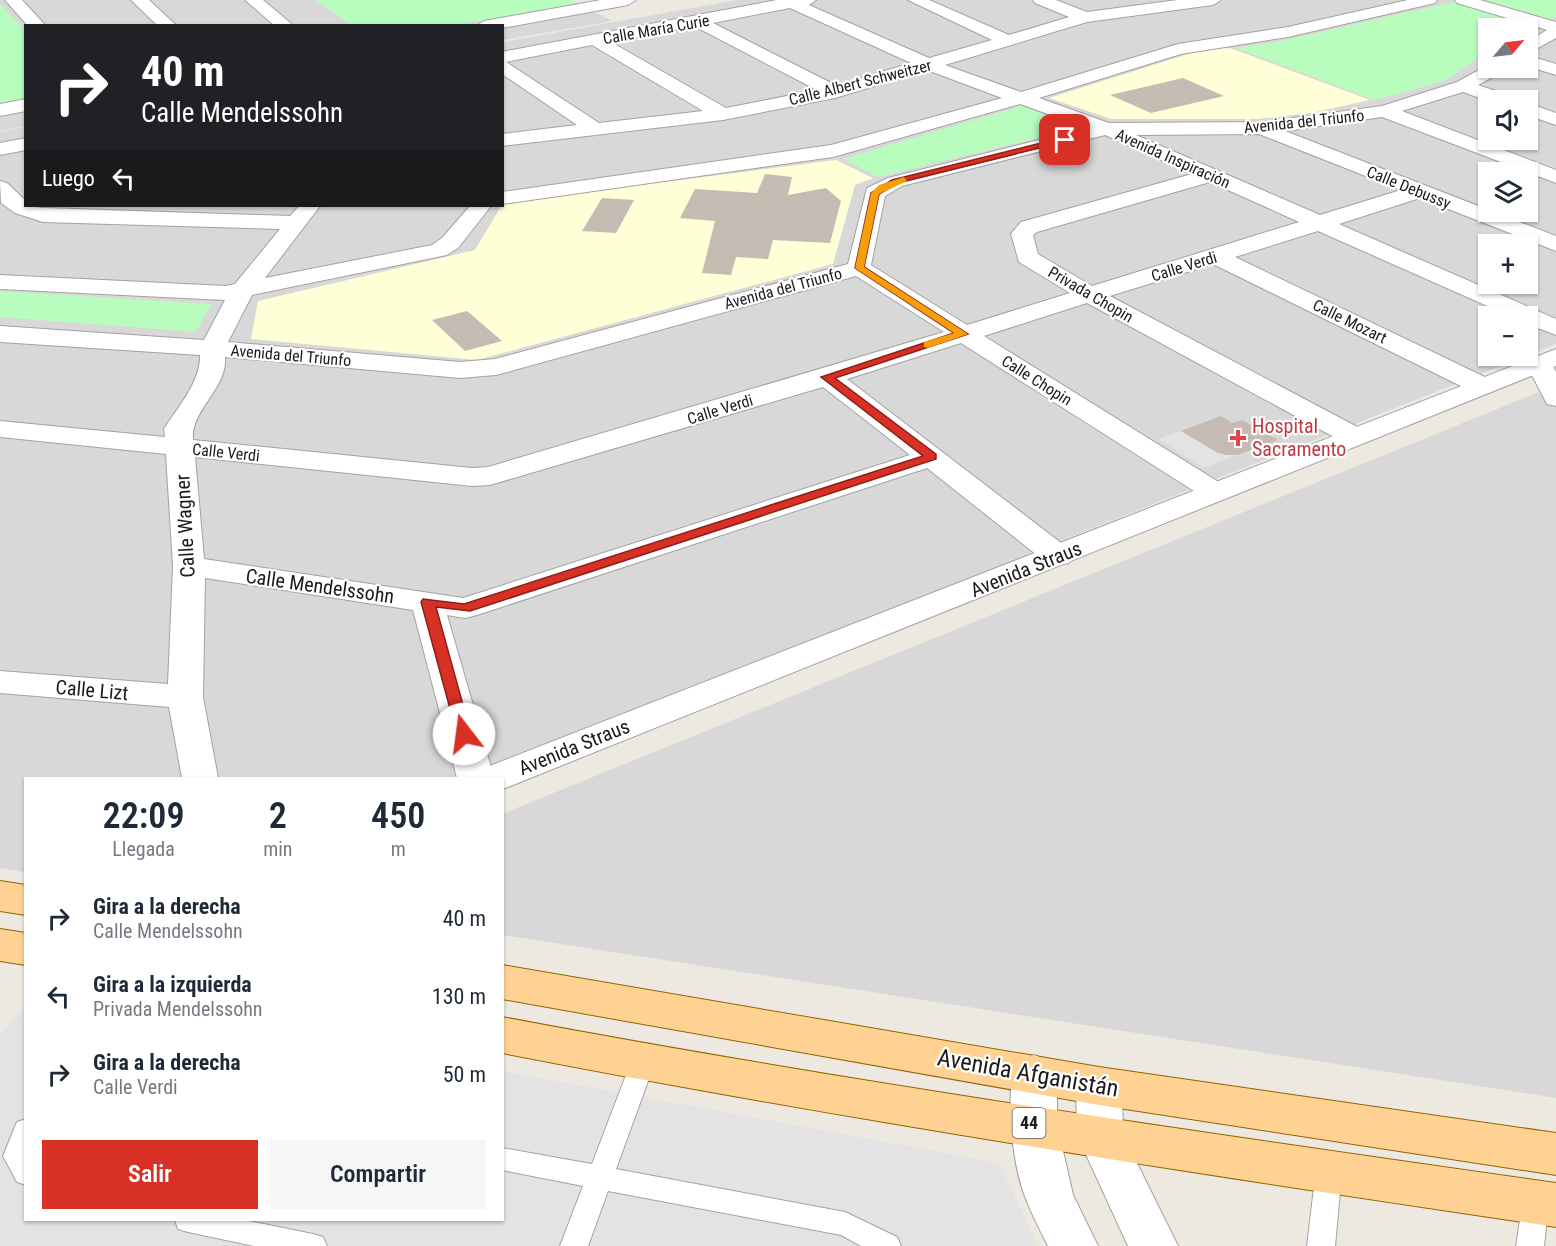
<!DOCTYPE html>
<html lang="es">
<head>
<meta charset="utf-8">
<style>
  body { margin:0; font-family:"Roboto Condensed",sans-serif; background:#f6f6f7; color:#1f2937; height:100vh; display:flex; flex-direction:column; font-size:22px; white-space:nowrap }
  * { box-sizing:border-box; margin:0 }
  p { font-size:20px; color:#747a83 }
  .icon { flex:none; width:33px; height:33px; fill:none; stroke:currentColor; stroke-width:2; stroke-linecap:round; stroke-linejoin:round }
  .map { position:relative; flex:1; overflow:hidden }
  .panel { position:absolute; left:24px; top:777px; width:480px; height:444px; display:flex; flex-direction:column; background:#fff; border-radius:0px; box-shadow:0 2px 4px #0004 }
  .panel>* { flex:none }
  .hud { position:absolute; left:24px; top:24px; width:480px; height:183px; border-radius:0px; box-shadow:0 2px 4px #0004; background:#202124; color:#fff; overflow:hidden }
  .needle { width:39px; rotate:62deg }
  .tools { position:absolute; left:1478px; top:18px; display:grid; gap:12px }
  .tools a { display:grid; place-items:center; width:60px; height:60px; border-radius:0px; background:#fff; box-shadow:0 2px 4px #0004; font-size:30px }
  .pin { position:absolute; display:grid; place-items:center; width:51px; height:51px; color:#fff; margin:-26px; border-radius:12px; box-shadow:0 3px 9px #0006 }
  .me { position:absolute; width:66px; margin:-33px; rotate:345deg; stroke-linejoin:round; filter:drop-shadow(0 0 4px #0008) }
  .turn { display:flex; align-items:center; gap:21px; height:126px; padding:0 18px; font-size:27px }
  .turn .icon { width:78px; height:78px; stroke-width:2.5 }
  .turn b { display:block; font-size:42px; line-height:51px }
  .then { display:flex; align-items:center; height:57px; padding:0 18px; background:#0003; gap:12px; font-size:22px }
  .eta { display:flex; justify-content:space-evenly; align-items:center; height:102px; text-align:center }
  .eta b { font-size:36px; font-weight:600; line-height:42px }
  .primary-button { display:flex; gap:12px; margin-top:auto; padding:12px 18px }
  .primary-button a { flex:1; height:69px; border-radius:0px; background:#d93025; color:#fff; font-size:24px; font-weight:600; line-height:69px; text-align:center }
  .primary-button a+a { background:#f6f6f7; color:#1f2937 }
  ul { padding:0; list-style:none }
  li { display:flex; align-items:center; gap:18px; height:78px; padding:0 18px }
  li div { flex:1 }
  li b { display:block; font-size:22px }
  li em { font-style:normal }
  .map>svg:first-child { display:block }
  .residential { fill:#d9d8d8; fill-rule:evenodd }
  .education { fill:#ffffd7 }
  .park { fill:#b8fcbe }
  .parking { fill:#e3e3e3 }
  .building { fill:#c5bbb3 }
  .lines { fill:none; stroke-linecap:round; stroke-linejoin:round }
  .service-casing { stroke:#a2a2a2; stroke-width:2 }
  .minor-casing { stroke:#a2a2a2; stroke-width:2 }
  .tertiary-casing { stroke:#a2a2a2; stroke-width:2 }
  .primary-casing { stroke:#926300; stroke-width:2 }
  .service { fill:#fff; fill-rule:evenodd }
  .minor { fill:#fff; fill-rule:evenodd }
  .tertiary { fill:#fff; fill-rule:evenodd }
  .primary { fill:#ffd293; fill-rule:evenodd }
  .route { fill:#d93025; stroke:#8d1f18; stroke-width:1.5 }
  .slow { fill:#f59e0b }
  .health-dot { fill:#e0444e; stroke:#fff; stroke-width:2 }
  .labels { text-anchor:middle; stroke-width:4.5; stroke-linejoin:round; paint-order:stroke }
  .far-street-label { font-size:16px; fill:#1b1b1b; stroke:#fff }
  .shield { fill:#fff; stroke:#5f5f5f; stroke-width:1.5 }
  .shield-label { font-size:18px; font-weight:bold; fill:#1b1b1b }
  .health-label { font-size:20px; fill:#be3a42; stroke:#fff; text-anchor:start }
  .street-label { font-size:20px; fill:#1b1b1b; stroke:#fff }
  .near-street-label { font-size:24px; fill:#1b1b1b; stroke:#fff }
</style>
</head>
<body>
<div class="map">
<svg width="1556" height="1246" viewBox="0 0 1556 1246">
  <rect width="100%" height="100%" fill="#ede9e0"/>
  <!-- residential -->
  <path class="residential" d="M 0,0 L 571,0 L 612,21 L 503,40 L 502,26 L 26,26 L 25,126 L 0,131 Z
    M 737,0 L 1556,0 L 1556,344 L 1527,355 L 1527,316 L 1488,316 L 1488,356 L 1526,356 L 463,778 L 26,778 L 25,872 L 0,868 L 0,132 L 25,127 L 26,206 L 502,206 L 503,42 ZM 1488,28 L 1527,28 L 1527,68 L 1488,68 ZM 1488,100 L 1527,100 L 1527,140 L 1488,140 ZM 1488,172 L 1527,172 L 1527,212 L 1488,212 ZM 1488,244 L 1527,244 L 1527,284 L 1488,284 Z
    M 1556,385 L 1556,1098 L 503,935 L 502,814 Z"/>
  <!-- education -->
  <path class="education" d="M 1230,48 L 1370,100 L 1311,113 L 1258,119 L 1111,119 L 1049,98 L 1201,50 Z
    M 836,160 L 873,178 L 855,185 L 833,264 L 477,360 L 251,339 L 258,301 L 475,250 L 503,203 Z"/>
  <!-- park -->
  <path class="park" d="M 315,0 L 571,0 L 579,4 L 456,25 L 353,26 Z
    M 1485,0 L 1556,0 L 1556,18 L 1550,19 Z
    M 1453,2 L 1528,25 L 1522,28 L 1488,28 L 1488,52 L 1444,81 L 1375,100 L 1236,48 L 1281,41 Z
    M 0,4 L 26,31 L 25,99 L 0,103 Z
    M 1021,106 L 1081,127 L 878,177 L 843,159 Z
    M 0,291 L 211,304 L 196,332 L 0,317 Z"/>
  <!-- parking -->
  <path class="parking" d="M 1181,431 L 1218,453 L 1237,455 L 1203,468 L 1158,439 Z
    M 25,1008 L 26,1220 L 502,1220 L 503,1071 L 999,1163 L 1038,1246 L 0,1246 L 0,1034 Z"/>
  <!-- building -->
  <path class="building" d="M 1183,78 L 1224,96 L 1151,113 L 1110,95 Z
    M 765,174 L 792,177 L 788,195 L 826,188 L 841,201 L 830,243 L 773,240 L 768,259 L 736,257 L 731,275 L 702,273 L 715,221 L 680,218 L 695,189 L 757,193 Z
    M 602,198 L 634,200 L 616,233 L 582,231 Z
    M 467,311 L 502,341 L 465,351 L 432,320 Z
    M 1221,416 L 1232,423 L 1242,420 L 1278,440 L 1237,455 L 1226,455 L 1218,453 L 1181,431 Z"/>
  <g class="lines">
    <!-- service casing -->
    <g class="service-casing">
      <path id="service" d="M 643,1052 L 652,1055 L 655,1062 L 616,1169 L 845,1212 L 897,1237 L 901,1246 L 861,1246 L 841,1235 L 608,1191 L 588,1246 L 560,1246 L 583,1186 L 502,1170 L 502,1148 L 592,1164 L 631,1062 L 634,1055 Z
        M 26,1119 L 26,1185 L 17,1182 L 3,1156 L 17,1122 Z
        M 1329,1160 L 1338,1163 L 1342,1171 L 1335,1246 L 1307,1246 L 1316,1171 L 1320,1163 Z
        M 1536,1189 L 1545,1193 L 1549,1201 L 1544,1246 L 1516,1246 L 1523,1201 L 1527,1193 Z
        M 175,1220 L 244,1220 L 313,1234 L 323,1237 L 327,1246 L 254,1246 L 188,1232 L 178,1229 Z"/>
    </g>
    <!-- minor casing -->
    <g class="minor-casing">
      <path id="minor" d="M 5,0 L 22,0 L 46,26 L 28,26 Z
        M 131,0 L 149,0 L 177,26 L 158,26 Z
        M 245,0 L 263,0 L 294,26 L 275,26 Z
        M 601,0 L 636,0 L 628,5 L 502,28 L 502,26 L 476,26 L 484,21 Z
        M 777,0 L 816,0 L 809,5 L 929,58 L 992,40 L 908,0 L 929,0 L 1009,35 L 1069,17 L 1035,3 L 1033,0 L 1056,0 L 1087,12 L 1177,0 L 1221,0 L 1213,5 L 1087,22 L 945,65 L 1021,92 L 1178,44 L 1288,27 L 1408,0 L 1437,0 L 1435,3 L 1288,37 L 1181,54 L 1039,98 L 1109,123 L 1262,122 L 1382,106 L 1457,82 L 1488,65 L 1488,68 L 1505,68 L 1502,72 L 1478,85 L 1511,96 L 1513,100 L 1488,101 L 1463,92 L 1402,111 L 1556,170 L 1556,183 L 1382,117 L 1285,131 L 1556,236 L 1556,251 L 1420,198 L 1339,224 L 1556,319 L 1556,335 L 1527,324 L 1527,316 L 1510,316 L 1318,231 L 1235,257 L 1491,380 L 1495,386 L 1491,392 L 1482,394 L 1473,392 L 1213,264 L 1110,296 L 1363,430 L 1367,436 L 1363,442 L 1353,444 L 1343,442 L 1087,303 L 984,336 L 1225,486 L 1230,492 L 1225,498 L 1215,501 L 1205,498 L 961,343 L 847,379 L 1069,549 L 1074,556 L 1069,563 L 1058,565 L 1047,563 L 927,468 L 477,615 L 465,618 L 447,615 L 494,778 L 457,778 L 413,610 L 205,578 L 203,697 L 218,778 L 182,778 L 169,707 L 0,693 L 0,671 L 168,684 L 173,566 L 166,454 L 0,437 L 0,421 L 165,437 L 164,429 C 178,407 201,381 200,355 L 0,342 L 0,326 L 204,340 L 225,300 L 0,289 L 0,275 L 226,286 L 235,284 L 280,229 L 43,222 L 15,213 L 1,203 L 0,181 L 7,183 L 26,201 L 26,206 L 44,208 L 290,216 L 299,206 L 320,206 L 265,278 L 432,245 L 442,238 L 470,206 L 491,206 L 458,248 L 447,255 L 252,295 L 228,342 L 460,362 L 495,359 L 848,264 L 867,188 L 888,178 L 1087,128 L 1020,104 L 833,157 L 502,204 L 502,192 L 831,145 L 1002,98 L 927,70 L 835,98 L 723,120 L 502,146 L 502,134 L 577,125 L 502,74 L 502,52 ZM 790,8 L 911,63 L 837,86 L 713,23 ZM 694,26 L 817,90 L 726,108 L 611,42 ZM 592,45 L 703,111 L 599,123 L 506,62 ZM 1259,134 L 1401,190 L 1320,215 L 1136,135 ZM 1105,135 L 1192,174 L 1021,222 L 1011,234 L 1019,262 L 1070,293 L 967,325 L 871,265 L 885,196 L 902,186 ZM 1210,182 L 1299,222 L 1092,286 L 1038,254 L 1033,235 L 1037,232 ZM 856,276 L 944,332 L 488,467 L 472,468 L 193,440 C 190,410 228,388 225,357 L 460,378 L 496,375 ZM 823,387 L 910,455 L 463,598 L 204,559 L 195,457 L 472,486 L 490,485 Z
        M 1455,0 L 1480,0 L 1556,22 L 1556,38 L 1527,54 L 1527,42 L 1547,30 L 1457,3 Z
        M 1527,55 L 1556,64 L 1556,75 L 1527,66 Z
        M 26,99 L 26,111 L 0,116 L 0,104 Z
        M 1527,103 L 1556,113 L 1556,125 L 1527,115 Z
        M 26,138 L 26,150 L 0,155 L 0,143 Z
        M 1539,356 L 1548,358 L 1556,372 L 1556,406 L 1547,404 L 1526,364 L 1530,358 Z"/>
    </g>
    <!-- tertiary casing -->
    <g class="tertiary-casing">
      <path id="tertiary" d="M 1556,349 L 1556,366 L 508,787 L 502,789 L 502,778 L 476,778 L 482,769 Z
        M 1034,1055 L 1050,1061 L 1057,1074 L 1057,1124 L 1073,1195 L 1098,1246 L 1048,1246 C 1040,1230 1032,1215 1026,1199 C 1013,1168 1003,1090 1018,1061 Z
        M 1099,1067 L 1115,1073 L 1122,1086 L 1123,1135 L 1178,1246 L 1128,1246 L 1077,1135 L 1076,1086 L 1083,1073 Z"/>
    </g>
    <!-- primary casing -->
    <g class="primary-casing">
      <path id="primary" d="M 0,881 L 26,885 L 26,915 L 0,911 Z
        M 0,929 L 26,933 L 26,965 L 0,961 Z
        M 502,965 L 1099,1067 L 1556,1133 L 1556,1175 L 1099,1105 L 502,999 Z
        M 502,1017 C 852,1083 1204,1133 1556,1183 L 1556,1227 C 1204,1175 852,1121 502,1053 Z"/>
    </g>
    <!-- service -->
    <use href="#service" class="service"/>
    <!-- minor -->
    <use href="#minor" class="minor"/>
    <!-- tertiary -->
    <use href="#tertiary" class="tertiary"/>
    <!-- primary -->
    <use href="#primary" class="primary"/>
  </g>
  <!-- route -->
  <path class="route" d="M 1065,137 L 1068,141 L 898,183 L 879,194 L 864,267 L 968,334 L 835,378 L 936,454 L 936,459 L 470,611 L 436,607 L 471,734 L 464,739 L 458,738 L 421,602 L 423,599 L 464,604 L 923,456 L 821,377 L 954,333 L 855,268 L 871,193 L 892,180 Z"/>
  <!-- slow -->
  <path class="slow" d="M 904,177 L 907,181 L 879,194 L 864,267 L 968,334 L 928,348 L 924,347 L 924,342 L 954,333 L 855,268 L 871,193 L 879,185 Z"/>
  <!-- markers -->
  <path class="health-dot" d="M1235 429h6v6h6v6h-6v6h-6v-6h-6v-6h6z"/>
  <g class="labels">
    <!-- far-street labels -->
    <g class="far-street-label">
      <text transform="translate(656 29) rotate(-10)" y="6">Calle María Curie</text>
      <text transform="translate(860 82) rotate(-14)" y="6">Calle Albert Schweitzer</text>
      <text transform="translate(1304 121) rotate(-6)" y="6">Avenida del Triunfo</text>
      <text transform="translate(1173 158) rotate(24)" y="6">Avenida Inspiración</text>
      <text transform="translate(1409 187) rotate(22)" y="6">Calle Debussy</text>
      <text transform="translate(1184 266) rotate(-17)" y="6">Calle Verdi</text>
      <text transform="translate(783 288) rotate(-15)" y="6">Avenida del Triunfo</text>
      <text transform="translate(1091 294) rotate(30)" y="6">Privada Chopin</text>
      <text transform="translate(1350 321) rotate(26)" y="6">Calle Mozart</text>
      <text transform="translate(291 355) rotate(5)" y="6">Avenida del Triunfo</text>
      <text transform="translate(1037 380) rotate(32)" y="6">Calle Chopin</text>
      <text transform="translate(720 409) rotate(-17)" y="6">Calle Verdi</text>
      <text transform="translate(226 452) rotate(6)" y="6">Calle Verdi</text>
    </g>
    <!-- shield labels -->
    <rect class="shield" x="1012.5" y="1108" width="33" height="30" rx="4.5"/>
    <g class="shield-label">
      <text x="1029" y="1129">44</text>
    </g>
    <!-- health labels -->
    <g class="health-label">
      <text x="1252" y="433">Hospital<tspan x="1252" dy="23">Sacramento</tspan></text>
    </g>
    <!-- street labels -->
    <g class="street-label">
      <text transform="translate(185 526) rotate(-93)" y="7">Calle Wagner</text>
      <text transform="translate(1026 569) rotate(-22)" y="7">Avenida Straus</text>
      <text transform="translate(320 586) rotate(8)" y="7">Calle Mendelssohn</text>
      <text transform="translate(92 690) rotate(5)" y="7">Calle Lizt</text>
      <text transform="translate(574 747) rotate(-22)" y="7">Avenida Straus</text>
    </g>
    <!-- near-street labels -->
    <g class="near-street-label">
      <text transform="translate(1028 1073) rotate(10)" y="8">Avenida Afganistán</text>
    </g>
  </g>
</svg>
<div class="tools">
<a><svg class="needle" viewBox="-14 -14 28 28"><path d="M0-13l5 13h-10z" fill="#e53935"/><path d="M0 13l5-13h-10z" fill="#747a83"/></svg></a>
<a><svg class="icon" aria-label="sound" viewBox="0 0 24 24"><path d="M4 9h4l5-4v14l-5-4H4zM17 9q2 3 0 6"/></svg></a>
<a><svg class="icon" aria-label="layers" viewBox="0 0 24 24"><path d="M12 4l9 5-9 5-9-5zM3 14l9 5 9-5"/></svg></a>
<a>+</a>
<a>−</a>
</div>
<div class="pin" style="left:1065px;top:140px;background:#d93025"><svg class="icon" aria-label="arrive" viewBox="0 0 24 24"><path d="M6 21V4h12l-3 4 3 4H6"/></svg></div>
<svg class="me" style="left:464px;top:734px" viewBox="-20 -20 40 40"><circle r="19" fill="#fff"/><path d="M0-13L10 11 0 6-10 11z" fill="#d93025"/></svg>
<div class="hud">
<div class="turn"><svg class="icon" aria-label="right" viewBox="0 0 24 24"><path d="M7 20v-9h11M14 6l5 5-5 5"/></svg><div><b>40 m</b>Calle Mendelssohn</div></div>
<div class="then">Luego<svg class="icon" aria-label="left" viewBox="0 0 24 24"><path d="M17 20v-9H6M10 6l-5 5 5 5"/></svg></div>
</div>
<section class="panel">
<div class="eta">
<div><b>22:09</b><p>Llegada</p></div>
<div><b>2</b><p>min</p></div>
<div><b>450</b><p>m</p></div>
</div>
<ul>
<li><svg class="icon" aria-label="right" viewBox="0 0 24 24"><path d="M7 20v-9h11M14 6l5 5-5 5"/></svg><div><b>Gira a la derecha</b><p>Calle Mendelssohn</p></div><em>40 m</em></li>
<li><svg class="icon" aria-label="left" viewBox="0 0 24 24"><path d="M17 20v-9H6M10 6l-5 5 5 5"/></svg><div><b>Gira a la izquierda</b><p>Privada Mendelssohn</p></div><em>130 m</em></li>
<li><svg class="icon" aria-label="right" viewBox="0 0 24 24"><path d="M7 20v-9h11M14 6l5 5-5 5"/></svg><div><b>Gira a la derecha</b><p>Calle Verdi</p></div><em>50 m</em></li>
</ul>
<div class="primary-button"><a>Salir</a><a>Compartir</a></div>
</section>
</div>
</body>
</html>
